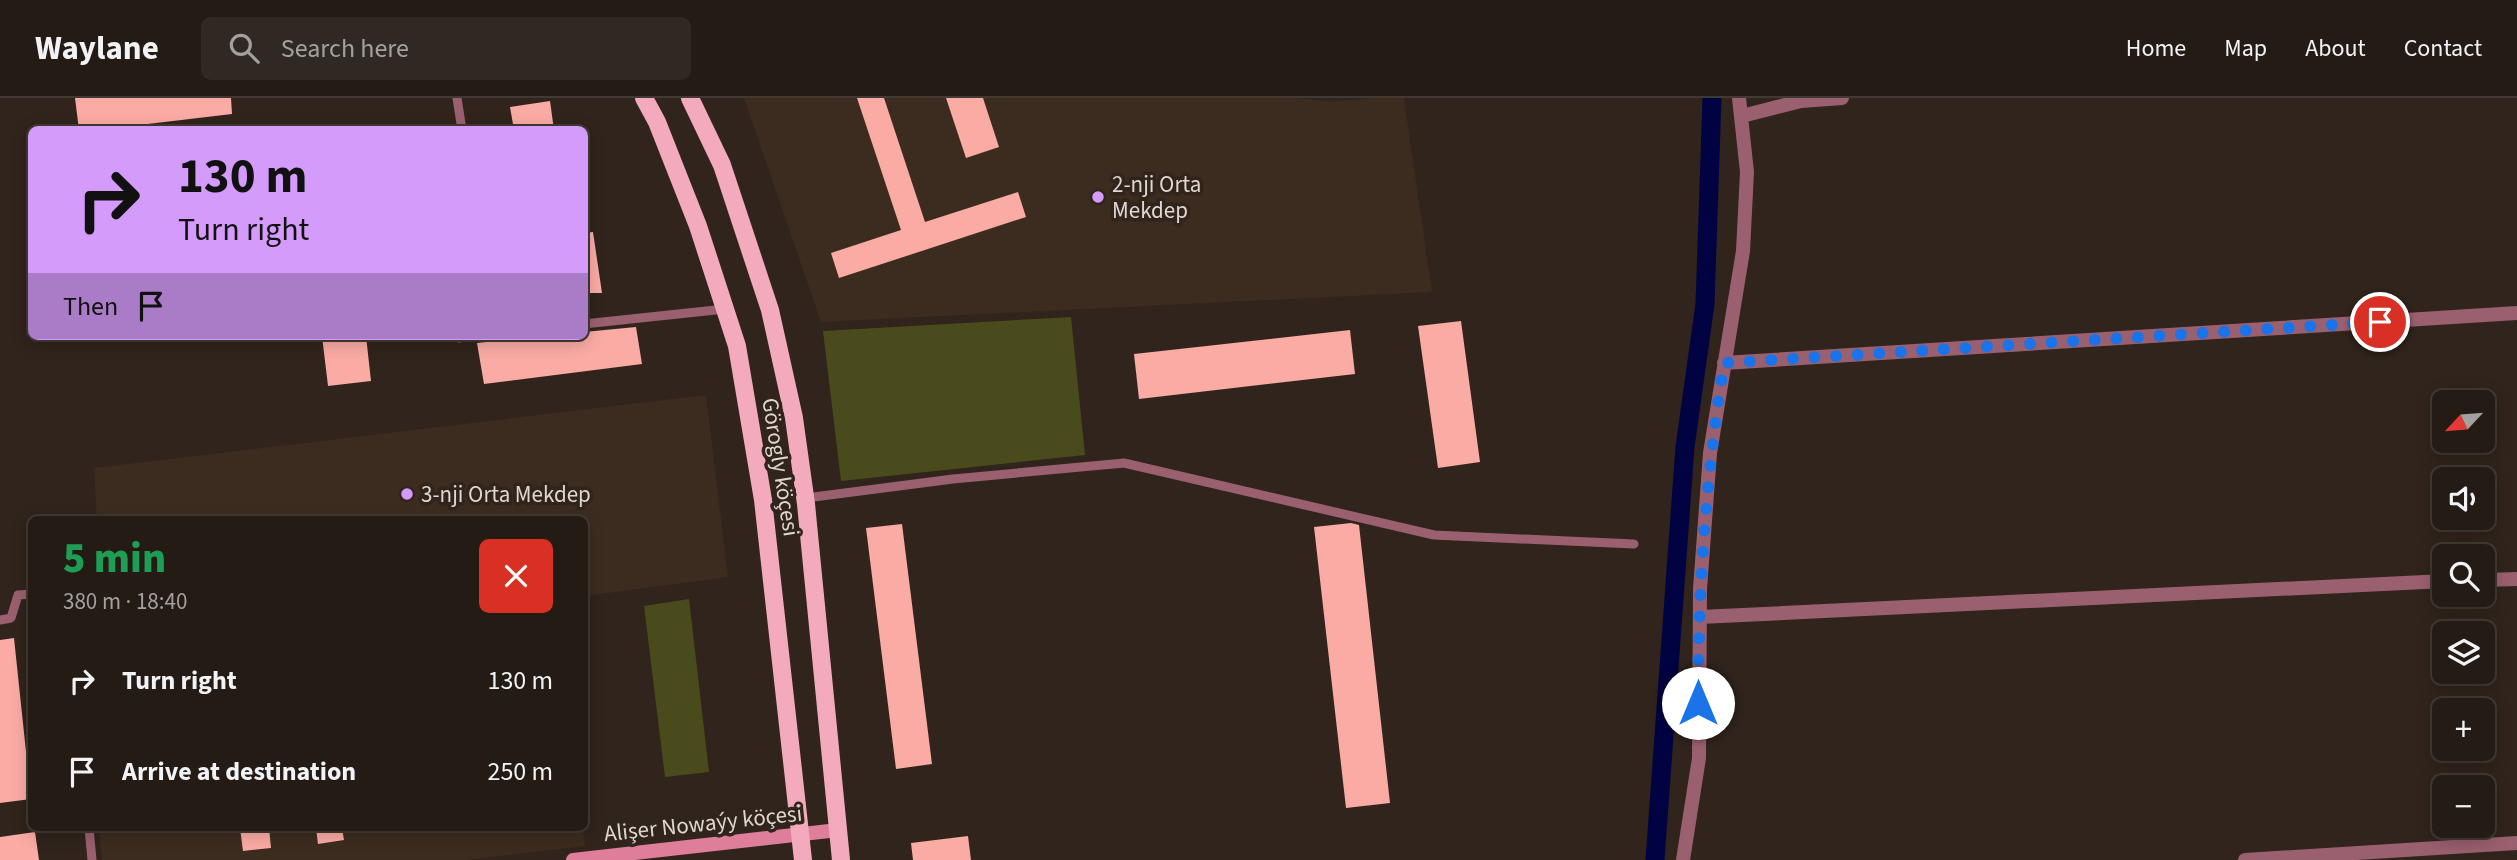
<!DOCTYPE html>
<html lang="en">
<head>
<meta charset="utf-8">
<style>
  body { margin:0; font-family:"Source Sans 3",sans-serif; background:#302822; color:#f1f3f6; height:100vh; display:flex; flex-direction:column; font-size:26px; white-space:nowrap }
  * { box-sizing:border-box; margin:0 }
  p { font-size:23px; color:#a3a1a0 }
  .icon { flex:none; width:38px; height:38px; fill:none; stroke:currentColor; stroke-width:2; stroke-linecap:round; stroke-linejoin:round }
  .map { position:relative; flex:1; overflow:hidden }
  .panel { position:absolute; left:28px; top:418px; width:560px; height:315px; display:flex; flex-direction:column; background:#241b15; border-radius:10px; box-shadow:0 4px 18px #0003,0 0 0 2px #413934 }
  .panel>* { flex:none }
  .banner { position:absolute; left:28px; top:28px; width:560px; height:214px; border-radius:10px; box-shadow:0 4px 18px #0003,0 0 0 2px #413934; background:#d59bfa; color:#111; overflow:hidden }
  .needle { width:46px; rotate:244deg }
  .buttons { position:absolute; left:2432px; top:292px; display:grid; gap:14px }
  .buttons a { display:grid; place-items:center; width:63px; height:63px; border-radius:10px; background:#241b15; box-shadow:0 4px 18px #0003,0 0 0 2px #413934; font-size:35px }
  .pin { position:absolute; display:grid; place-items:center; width:60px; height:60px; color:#fff; margin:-30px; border:4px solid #fff; border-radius:50%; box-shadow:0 2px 7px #0007 }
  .me { position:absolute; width:77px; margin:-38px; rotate:0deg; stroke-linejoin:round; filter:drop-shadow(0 0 5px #0008) }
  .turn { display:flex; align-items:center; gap:24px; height:147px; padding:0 35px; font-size:32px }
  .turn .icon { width:91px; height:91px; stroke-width:2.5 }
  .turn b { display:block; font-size:49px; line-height:60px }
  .then { display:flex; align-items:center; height:66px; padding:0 35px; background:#0003; gap:14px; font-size:26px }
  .round { display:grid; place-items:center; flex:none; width:74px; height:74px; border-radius:10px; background:#302822 }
  .headline { display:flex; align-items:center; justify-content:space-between; height:119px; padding:0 35px }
  h1 { font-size:42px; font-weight:800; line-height:52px; color:#1e9e55 }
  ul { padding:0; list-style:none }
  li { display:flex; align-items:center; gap:21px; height:91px; padding:0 35px }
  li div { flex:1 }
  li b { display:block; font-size:26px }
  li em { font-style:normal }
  header { display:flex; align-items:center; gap:42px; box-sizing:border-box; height:98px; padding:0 35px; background:#241b15; border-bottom:2px solid #413934 }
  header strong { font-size:33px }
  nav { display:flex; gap:38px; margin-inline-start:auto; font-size:24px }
  .search { width:490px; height:63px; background:#302822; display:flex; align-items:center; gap:18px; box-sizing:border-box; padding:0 24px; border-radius:10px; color:#a3a1a0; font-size:26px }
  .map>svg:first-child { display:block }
  .built { fill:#3c2c20 }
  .green { fill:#4a4b1c }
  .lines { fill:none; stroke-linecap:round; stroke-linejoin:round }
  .canal { stroke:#000242; stroke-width:19 }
  .building { fill:#faaba4 }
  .lane { stroke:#9b6070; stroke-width:9 }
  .street { stroke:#9b6070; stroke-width:14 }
  .secondary { stroke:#de7e9a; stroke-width:14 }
  .primary { stroke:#f4aabd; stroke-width:18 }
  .route { stroke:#1a73e8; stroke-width:12; stroke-dasharray:0 21.6 }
  .poi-dot { fill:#d59bfa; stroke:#30241c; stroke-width:2.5 }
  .labels { text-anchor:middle; stroke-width:7; stroke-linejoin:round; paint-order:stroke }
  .poi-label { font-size:23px; fill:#dfd7d2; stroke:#30241c; text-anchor:start }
  .street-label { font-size:23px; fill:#dfd7d2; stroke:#30241c }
</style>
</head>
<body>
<header>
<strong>Waylane</strong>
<div class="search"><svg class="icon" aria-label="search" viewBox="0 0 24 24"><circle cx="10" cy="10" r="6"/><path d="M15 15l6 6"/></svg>Search here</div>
<nav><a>Home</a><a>Map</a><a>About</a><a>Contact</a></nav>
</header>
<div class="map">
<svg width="2517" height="762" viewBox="0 0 2517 762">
  <rect width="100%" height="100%" fill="#30241c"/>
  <!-- built -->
  <path class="built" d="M 744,0 L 1296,0 L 1331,4 L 1370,0 L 1404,0 L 1432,194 L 821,224 Z
    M 706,297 L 728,479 L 585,498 L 584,422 L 97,422 L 94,370 Z
    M 99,730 L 583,730 L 585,748 L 466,762 L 102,762 Z"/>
  <!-- green -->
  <path class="green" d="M 1071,219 L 1085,357 L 841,383 L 823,233 Z
    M 689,501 L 709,674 L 665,679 L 644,508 Z"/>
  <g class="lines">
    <!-- canal -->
    <path class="canal" d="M 1655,762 L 1685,349 L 1705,206 L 1712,0"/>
  </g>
  <!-- building -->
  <path class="building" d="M 75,0 L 231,0 L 232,16 L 97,32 L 79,32 Z
    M 857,0 L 884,0 L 925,124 L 1018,94 L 1026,119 L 839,180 L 831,155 L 901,132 Z
    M 946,0 L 983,0 L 999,49 L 966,60 Z
    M 550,3 L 554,32 L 514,32 L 510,9 Z
    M 593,134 L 602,195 L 584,195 L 584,135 Z
    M 1461,223 L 1480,364 L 1438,370 L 1418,228 Z
    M 636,229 L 642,266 L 484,286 L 477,245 L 545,238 L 584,238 L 584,234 Z
    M 1350,232 L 1355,276 L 1139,301 L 1134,256 Z
    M 322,238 L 366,238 L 371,283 L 328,288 Z
    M 1351,425 L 1359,427 L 1390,705 L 1346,710 L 1314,429 Z
    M 902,426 L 932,666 L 896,671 L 866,430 Z
    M 14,540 L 31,701 L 0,705 L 0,542 Z
    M 240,730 L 269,730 L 271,750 L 243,753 Z
    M 316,730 L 342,730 L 344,742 L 318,746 Z
    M 35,734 L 39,762 L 0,762 L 0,739 Z
    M 968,738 L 971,762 L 913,762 L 911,745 Z"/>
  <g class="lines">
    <!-- lane -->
    <path class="lane" d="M 457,0 L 462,32
      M 584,226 L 725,211
      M 459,240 L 471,238
      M 806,400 L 953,381 L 1124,365 L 1434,437 L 1634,446
      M 0,522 L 11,520 L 18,497 L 32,496
      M 89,730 L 92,762"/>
    <!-- street -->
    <path class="street" d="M 1742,18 L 1801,3 L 1842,0
      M 1724,265 L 2517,215
      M 2483,482 L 2517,481
      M 1700,519 L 2445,483
      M 1683,762 L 1699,660 L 1700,491 L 1710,355 L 1743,153 L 1747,74 L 1739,0
      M 2245,762 L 2517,745"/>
    <!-- secondary -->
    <path class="secondary" d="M 573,762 L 838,732"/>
    <!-- primary -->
    <path class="primary" d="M 644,0 L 657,24 L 698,128 L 737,248 L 763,402 L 803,762
      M 690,0 L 722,67 L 770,212 L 794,320 L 806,406 L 841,762"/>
  </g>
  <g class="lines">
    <!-- route -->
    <path class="route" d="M 1698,605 C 1698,491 1706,378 1724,265 L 2380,224"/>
  </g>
  <!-- markers -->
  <g class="poi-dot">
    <circle cx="1098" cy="99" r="7"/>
    <circle cx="407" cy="396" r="7"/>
  </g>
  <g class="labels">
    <!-- poi labels -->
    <g class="poi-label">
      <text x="1112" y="94">2-nji Orta<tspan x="1112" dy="26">Mekdep</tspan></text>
      <text x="421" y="404">3-nji Orta Mekdep</text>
    </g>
    <!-- street labels -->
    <g class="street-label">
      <text transform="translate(781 369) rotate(81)" y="8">Görogly köçesi</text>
      <text transform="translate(703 725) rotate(-6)" y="8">Alişer Nowaýy köçesi</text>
    </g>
  </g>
</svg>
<div class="buttons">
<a><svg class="needle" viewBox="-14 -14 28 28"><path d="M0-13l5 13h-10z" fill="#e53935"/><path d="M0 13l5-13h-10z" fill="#a3a1a0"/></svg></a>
<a><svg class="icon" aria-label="sound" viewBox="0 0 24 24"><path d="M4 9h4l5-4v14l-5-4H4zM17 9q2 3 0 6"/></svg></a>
<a><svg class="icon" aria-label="search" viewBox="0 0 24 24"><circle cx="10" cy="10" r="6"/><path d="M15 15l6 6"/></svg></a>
<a><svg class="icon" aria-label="layers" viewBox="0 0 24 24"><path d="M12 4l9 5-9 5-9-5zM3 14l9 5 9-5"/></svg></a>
<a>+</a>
<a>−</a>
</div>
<div class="pin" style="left:2380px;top:224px;background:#d93025"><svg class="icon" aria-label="arrive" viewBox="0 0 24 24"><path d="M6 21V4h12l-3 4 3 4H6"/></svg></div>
<svg class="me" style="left:1698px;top:605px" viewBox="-20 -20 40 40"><circle r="19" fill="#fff"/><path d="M0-13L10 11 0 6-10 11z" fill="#1a73e8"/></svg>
<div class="banner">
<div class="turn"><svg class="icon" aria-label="right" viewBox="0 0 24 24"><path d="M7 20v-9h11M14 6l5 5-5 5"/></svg><div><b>130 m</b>Turn right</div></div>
<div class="then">Then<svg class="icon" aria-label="arrive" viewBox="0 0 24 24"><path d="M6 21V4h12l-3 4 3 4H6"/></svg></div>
</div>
<section class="panel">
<div class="headline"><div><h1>5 min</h1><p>380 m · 18:40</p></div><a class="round" style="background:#d93025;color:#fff"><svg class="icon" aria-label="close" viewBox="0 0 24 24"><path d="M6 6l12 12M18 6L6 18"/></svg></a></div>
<ul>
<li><svg class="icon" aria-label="right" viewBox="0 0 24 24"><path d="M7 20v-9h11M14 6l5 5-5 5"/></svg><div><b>Turn right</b></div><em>130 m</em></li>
<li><svg class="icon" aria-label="arrive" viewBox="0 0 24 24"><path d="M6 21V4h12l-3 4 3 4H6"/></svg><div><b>Arrive at destination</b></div><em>250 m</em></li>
</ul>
</section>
</div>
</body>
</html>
